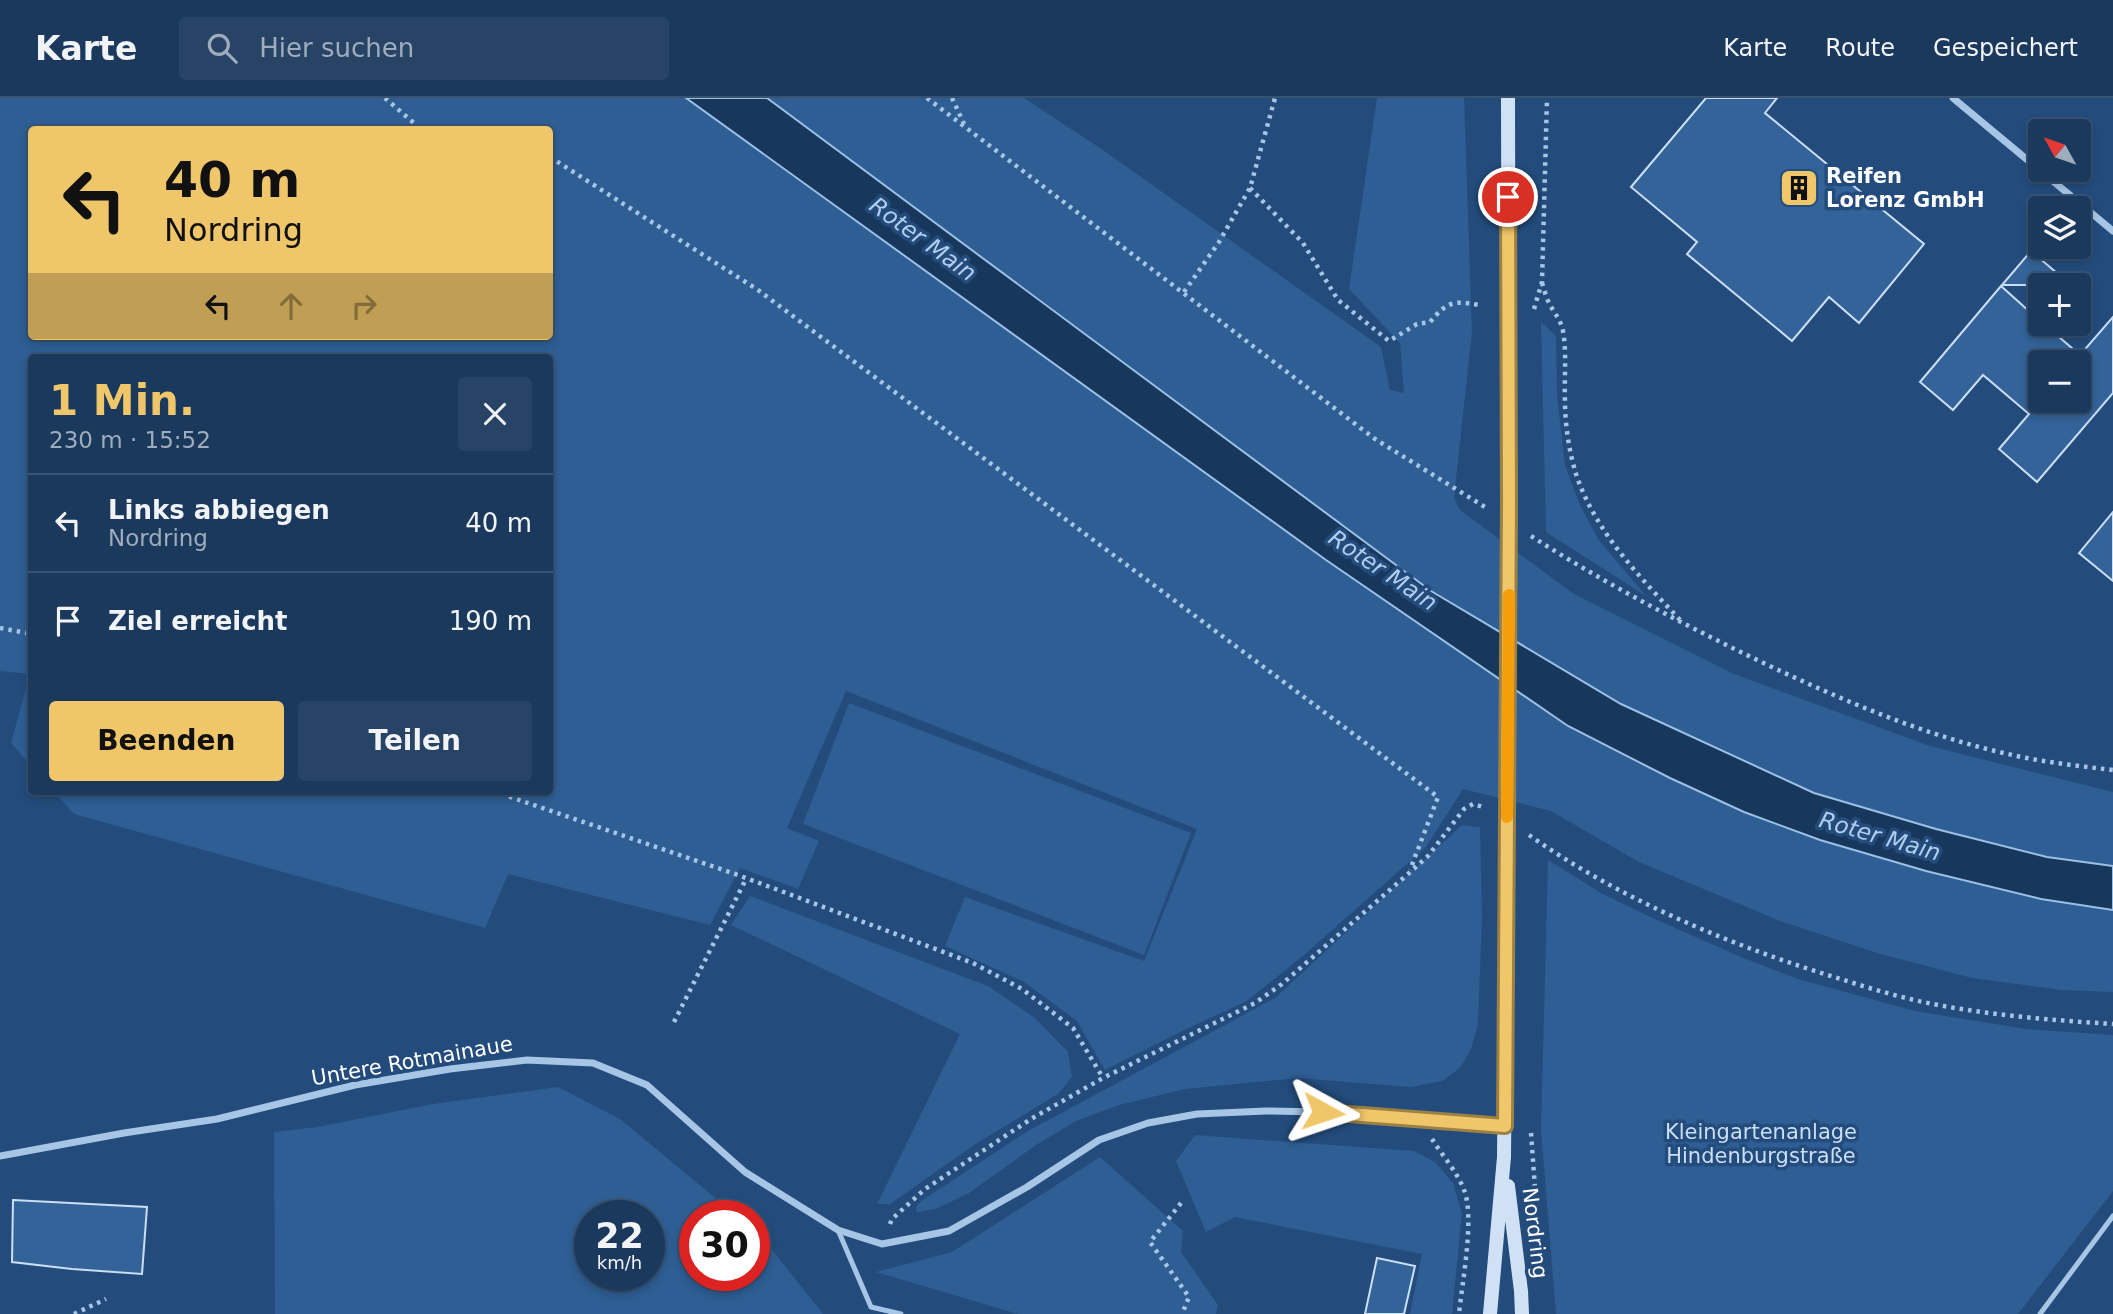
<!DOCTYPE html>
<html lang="de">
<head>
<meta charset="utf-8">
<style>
  body { margin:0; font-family:"DejaVu Sans",sans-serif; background:#274466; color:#f1f3f6; height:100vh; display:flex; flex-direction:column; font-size:26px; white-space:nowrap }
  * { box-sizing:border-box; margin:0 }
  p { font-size:23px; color:#9facbc }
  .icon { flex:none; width:38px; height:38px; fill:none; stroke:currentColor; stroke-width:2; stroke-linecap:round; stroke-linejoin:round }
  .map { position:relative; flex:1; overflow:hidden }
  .drawer { position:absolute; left:28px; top:256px; width:525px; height:441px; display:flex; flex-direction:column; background:#1a395d; border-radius:7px; box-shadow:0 4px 10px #0003,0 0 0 2px #385372 }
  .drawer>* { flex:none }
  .top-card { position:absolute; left:28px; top:28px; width:525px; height:214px; border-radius:7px; box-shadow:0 4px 10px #0003,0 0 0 2px #385372; background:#f0c66a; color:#111; overflow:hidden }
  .needle { width:46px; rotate:310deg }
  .fabs { position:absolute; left:2028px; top:21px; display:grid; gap:14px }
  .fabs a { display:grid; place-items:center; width:63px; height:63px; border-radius:7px; background:#1a395d; box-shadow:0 4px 10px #0003,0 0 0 2px #385372; font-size:35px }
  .speed { position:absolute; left:574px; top:1102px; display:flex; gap:14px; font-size:35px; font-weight:700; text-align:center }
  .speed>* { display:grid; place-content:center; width:91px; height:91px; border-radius:50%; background:#1a395d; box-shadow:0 4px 10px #0003,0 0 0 2px #385372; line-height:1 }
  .speed small { font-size:18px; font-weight:400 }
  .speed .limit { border:10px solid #d22; background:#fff; color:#111 }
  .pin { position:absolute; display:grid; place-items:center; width:60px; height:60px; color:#fff; margin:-30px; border:4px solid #fff; border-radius:50%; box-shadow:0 2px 7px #0007 }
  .me { position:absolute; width:77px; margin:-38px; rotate:95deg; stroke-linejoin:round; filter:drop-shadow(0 0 5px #0008) }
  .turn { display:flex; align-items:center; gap:24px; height:147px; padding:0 21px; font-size:32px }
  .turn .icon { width:91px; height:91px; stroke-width:2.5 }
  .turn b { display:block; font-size:49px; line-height:60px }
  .lanes { display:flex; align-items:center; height:66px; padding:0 21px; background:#0003; justify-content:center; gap:35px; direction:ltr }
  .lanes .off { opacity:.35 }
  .round { display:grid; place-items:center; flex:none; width:74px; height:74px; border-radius:7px; background:#274466 }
  .headline { display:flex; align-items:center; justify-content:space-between; height:119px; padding:0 21px }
  h1 { font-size:42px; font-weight:800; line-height:52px; color:#f0c66a }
  .action { display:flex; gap:14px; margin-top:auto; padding:14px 21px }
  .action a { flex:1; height:80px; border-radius:7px; background:#f0c66a; color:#111; font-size:28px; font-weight:800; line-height:80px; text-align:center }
  .action a+a { background:#274466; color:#f1f3f6 }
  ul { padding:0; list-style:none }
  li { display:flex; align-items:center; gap:21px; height:98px; padding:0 21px; border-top:2px solid #385372 }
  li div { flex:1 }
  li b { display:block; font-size:26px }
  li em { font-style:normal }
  header { display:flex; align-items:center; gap:42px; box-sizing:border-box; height:98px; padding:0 35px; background:#1a395d; border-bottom:2px solid #385372 }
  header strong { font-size:33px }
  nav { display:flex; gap:38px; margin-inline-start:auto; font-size:24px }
  .search { width:490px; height:63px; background:#274466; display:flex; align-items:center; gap:18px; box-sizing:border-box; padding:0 24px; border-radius:7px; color:#9facbc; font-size:26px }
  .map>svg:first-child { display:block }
  .green { fill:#2e5e94; fill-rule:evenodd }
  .water { fill:#18375c; stroke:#9bc0e6; stroke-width:2 }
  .building { fill:#336399; stroke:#cadef4; stroke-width:2; fill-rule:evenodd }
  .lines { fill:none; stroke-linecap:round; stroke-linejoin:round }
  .path { stroke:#a7c5e5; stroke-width:4.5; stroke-dasharray:3.5 5; stroke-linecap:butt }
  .lane { stroke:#a7c5e5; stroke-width:5 }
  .street { stroke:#a7c5e5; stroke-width:7 }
  .secondary { stroke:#d1e1f5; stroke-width:14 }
  .secondary-bridge { stroke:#d1e1f5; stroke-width:14 }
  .route-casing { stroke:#9c8145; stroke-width:18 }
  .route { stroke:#f0c66a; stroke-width:12 }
  .slow { stroke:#f59e0b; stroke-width:12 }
  .labels { text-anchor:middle; stroke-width:7; stroke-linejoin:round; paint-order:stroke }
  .poi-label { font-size:21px; font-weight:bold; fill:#fff; stroke:#234c7c; text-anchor:start }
  .street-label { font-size:21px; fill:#fff; stroke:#234c7c }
  .park-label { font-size:21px; fill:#cadef4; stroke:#234c7c }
  .water-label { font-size:23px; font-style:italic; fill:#b2ceed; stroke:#234c7c }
</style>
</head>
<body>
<header>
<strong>Karte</strong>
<div class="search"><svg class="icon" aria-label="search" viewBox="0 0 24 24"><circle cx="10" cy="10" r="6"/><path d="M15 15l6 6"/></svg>Hier suchen</div>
<nav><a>Karte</a><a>Route</a><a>Gespeichert</a></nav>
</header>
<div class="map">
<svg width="2113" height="1216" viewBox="0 0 2113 1216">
  <rect width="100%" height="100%" fill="#234c7c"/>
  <!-- green -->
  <path class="green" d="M 0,0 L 686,0 L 1326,462 L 1568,628 L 1670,680 L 1744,714 L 1820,742 L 1926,773 L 2041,801 L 2113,812 L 2113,894 L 2062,892 L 1972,880 L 1877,855 L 1780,823 L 1639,764 L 1551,713 L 1463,691 L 1426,749 L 1304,857 L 1247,903 L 1178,935 L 1105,972 L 1077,923 L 1024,884 L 945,848 L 965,799 L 1144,863 L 1197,731 L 846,593 L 787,730 L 819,743 L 798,791 L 740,770 L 710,827 L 508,776 L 485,830 L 74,716 L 53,693 L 550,693 L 550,259 L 32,259 L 31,668 L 11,645 L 30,576 L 0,573 ZM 32,32 L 550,32 L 550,238 L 32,238 Z
    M 767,0 L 1024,0 L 1103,52 L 1381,249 L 1390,292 L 1404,295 L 1400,245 L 1349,191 L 1377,0 L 1464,0 L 1472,234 L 1454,399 L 1460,412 L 1574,496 L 1734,576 L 1930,648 L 2113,694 L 2113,768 L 2047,759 L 1936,731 L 1814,695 L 1621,606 L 1431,493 Z
    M 1541,224 L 1556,238 L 1557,297 L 1565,367 L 1579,405 L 1598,441 L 1646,498 L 1546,434 Z
    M 849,605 L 1191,735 L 1144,857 L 803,726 Z
    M 1462,727 L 1480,729 L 1482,820 L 1478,926 L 1471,951 L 1460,970 L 1442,983 L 1411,989 L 1297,980 L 1185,991 L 1119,1007 L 1076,1023 L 1036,1047 L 969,1095 L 936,1111 L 917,1114 L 916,1109 L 921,1103 L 1028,1033 L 1275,900 Z
    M 1548,762 L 1603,796 L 1646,817 L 1741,859 L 1798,881 L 1915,913 L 2026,931 L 2113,937 L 2113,1093 L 2018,1216 L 1556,1216 L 1541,1032 Z
    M 750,798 L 988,888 L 1035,920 L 1068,954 L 1072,979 L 1058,996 L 977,1045 L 890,1106 L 877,1106 L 960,936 L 731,827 Z
    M 558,989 L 620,1021 L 737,1118 L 695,1118 L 695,1178 L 754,1178 L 754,1132 L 762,1139 L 823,1216 L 275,1216 L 274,1034 L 317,1029 L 433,1006 ZM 590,1118 L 649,1118 L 649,1178 L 590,1178 Z
    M 1195,1037 L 1414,1053 L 1435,1064 L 1453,1085 L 1462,1115 L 1452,1216 L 1410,1216 L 1422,1156 L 1235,1119 L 1206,1134 L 1176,1063 Z
    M 1100,1059 L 1183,1133 L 1181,1154 L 1218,1207 L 1216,1216 L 1018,1216 L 876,1174 L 952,1154 Z"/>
  <!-- water -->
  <path class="water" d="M 686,0 L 767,0 L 1431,493 L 1621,606 L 1814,695 L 1936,731 L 2047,759 L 2113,768 L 2113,812 L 2041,801 L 1926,773 L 1820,742 L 1744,714 L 1670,680 L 1568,628 L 1326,462 Z"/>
  <!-- building -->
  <path class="building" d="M 1706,0 L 1777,0 L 1765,15 L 1924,146 L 1859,225 L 1829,199 L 1792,243 L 1687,156 L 1697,144 L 1631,89 Z
    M 2031,153 L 2071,187 L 2002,187 Z
    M 2001,188 L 2040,223 L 2040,226 L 2044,226 L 2080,257 L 2113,219 L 2113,295 L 2037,384 L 1999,351 L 2029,316 L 1983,277 L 1953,312 L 1920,284 ZM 2040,264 L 2079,264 L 2079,303 L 2040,303 Z
    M 2113,414 L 2113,483 L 2079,455 Z
    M 13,1102 L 147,1109 L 142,1176 L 72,1171 L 12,1164 Z
    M 1377,1160 L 1415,1168 L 1404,1216 L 1365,1216 Z"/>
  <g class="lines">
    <!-- path -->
    <path class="path" d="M 385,0 L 422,32
      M 927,0 L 1375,341 L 1485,409
      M 952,0 L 964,26
      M 550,59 L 758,192 L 1438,699 L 1410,772
      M 1250,90 L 1303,145 L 1338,202 L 1389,243 L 1417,226 L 1430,224 C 1447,204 1453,202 1479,207
      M 1542,185 C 1544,191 1546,199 1549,205 C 1554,215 1561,222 1563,233 C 1567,256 1564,280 1565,303 C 1565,327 1569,353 1576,376 C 1595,434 1641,480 1681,523
      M 1184,194 L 1219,144 L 1250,90 L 1275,0
      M 1534,211 L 1542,184 L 1547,0
      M 1531,438 C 1609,488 1690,530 1774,570 C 1849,605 1927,638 2008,656 C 2042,664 2078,668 2113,672
      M 0,530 L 32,536
      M 493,693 L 738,777 L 973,865 L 1022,891 L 1073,930 L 1103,980
      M 1529,737 C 1621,802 1734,849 1841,881 C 1868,890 1896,898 1923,904 C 1985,917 2050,922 2113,926
      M 674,924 L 746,781
      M 1531,1035 L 1535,1090
      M 1432,1041 C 1442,1057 1458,1075 1464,1092 C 1475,1119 1462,1185 1459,1216
      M 1181,1105 L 1150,1144 L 1189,1199 L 1182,1216
      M 890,1126 L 892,1121 L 925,1091 L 1031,1021 L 1103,980 L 1255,905 L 1282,886 L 1408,776 L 1428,758 L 1464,711 L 1473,706 L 1483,709
      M 74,1216 L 106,1201"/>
    <!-- lane -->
    <path class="lane" d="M 838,1132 L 871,1209 L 901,1216
      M 2040,1216 L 2113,1118"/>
    <!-- street -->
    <path class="street" d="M 1953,0 L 2113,133
      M 0,1058 L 124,1035 L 217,1021 L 355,987 L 450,971 L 527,962 L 593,965 L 647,987 L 745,1074 L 838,1132 L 882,1146 L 949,1133 L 1027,1089 L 1099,1042 L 1148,1025 L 1197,1016 L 1266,1013 L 1323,1014 L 1505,1028"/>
    <!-- secondary -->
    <path class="secondary" d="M 1508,0 L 1509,405
      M 1508,1088 L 1521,1193 L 1522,1216
      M 1490,1216 L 1504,1059 L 1506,858"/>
    <!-- secondary-bridge -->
    <path class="secondary-bridge" d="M 1506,858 L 1509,405"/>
  </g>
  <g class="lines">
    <!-- route casing -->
    <g class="route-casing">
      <path id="route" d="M 1323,1014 L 1505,1028 L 1509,405 L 1508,99"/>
    </g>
    <!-- route -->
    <use href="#route" class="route"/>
    <!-- slow -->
    <path class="slow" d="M 1507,719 L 1509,497"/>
  </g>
  <!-- icons -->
  <defs>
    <g id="building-square" transform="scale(2.0125)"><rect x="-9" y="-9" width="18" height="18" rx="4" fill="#f0c66a" stroke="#234c7c"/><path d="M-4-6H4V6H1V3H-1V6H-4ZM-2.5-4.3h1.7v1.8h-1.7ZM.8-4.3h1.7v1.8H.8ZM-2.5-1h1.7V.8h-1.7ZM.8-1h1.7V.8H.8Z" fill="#111"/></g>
  </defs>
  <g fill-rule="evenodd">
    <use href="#building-square" x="1799" y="90"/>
  </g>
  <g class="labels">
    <!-- poi labels -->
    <g class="poi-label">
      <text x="1826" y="85">Reifen<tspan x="1826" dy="24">Lorenz GmbH</tspan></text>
    </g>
    <!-- street labels -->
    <g class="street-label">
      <text transform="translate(412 963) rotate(-10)" y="7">Untere Rotmainaue</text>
      <text transform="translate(1535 1135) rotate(83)" y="7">Nordring</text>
    </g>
    <!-- park labels -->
    <g class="park-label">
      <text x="1761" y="1041">Kleingartenanlage<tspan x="1761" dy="24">Hindenburgstraße</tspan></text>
    </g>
    <!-- water labels -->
    <g class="water-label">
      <text transform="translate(923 141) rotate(36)" y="8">Roter Main</text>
      <text transform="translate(1383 472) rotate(34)" y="8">Roter Main</text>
      <text transform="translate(1880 738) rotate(16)" y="8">Roter Main</text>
    </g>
  </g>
</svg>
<div class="fabs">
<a><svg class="needle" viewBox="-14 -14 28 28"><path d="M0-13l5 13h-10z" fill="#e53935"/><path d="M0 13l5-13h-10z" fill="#9facbc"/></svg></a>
<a><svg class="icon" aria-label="layers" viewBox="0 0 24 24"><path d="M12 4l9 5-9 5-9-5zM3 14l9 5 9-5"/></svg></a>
<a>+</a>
<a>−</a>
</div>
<div class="speed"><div>22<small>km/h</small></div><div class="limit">30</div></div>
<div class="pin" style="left:1508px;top:99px;background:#d93025"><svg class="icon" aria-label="arrive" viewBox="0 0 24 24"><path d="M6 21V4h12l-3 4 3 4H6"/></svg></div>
<svg class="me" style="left:1323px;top:1014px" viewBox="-20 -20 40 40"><path d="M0-17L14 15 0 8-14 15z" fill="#f0c66a" stroke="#fff" stroke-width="4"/></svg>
<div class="top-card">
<div class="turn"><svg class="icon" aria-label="left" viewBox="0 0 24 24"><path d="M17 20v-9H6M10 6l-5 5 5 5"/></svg><div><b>40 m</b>Nordring</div></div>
<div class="lanes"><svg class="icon" aria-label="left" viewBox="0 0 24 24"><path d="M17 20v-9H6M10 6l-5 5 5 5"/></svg><svg class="icon off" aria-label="ahead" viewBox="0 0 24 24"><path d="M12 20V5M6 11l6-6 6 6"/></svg><svg class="icon off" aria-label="right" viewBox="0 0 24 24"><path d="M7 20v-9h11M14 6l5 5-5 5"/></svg></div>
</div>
<section class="drawer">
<div class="headline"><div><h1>1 Min.</h1><p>230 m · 15:52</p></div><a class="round"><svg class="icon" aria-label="close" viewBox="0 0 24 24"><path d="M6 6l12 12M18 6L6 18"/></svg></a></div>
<ul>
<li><svg class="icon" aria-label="left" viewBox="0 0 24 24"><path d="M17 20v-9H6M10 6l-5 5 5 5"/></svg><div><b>Links abbiegen</b><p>Nordring</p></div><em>40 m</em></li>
<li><svg class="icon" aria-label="arrive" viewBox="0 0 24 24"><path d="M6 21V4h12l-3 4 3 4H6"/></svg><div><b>Ziel erreicht</b></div><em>190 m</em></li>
</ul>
<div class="action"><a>Beenden</a><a>Teilen</a></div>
</section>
</div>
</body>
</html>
